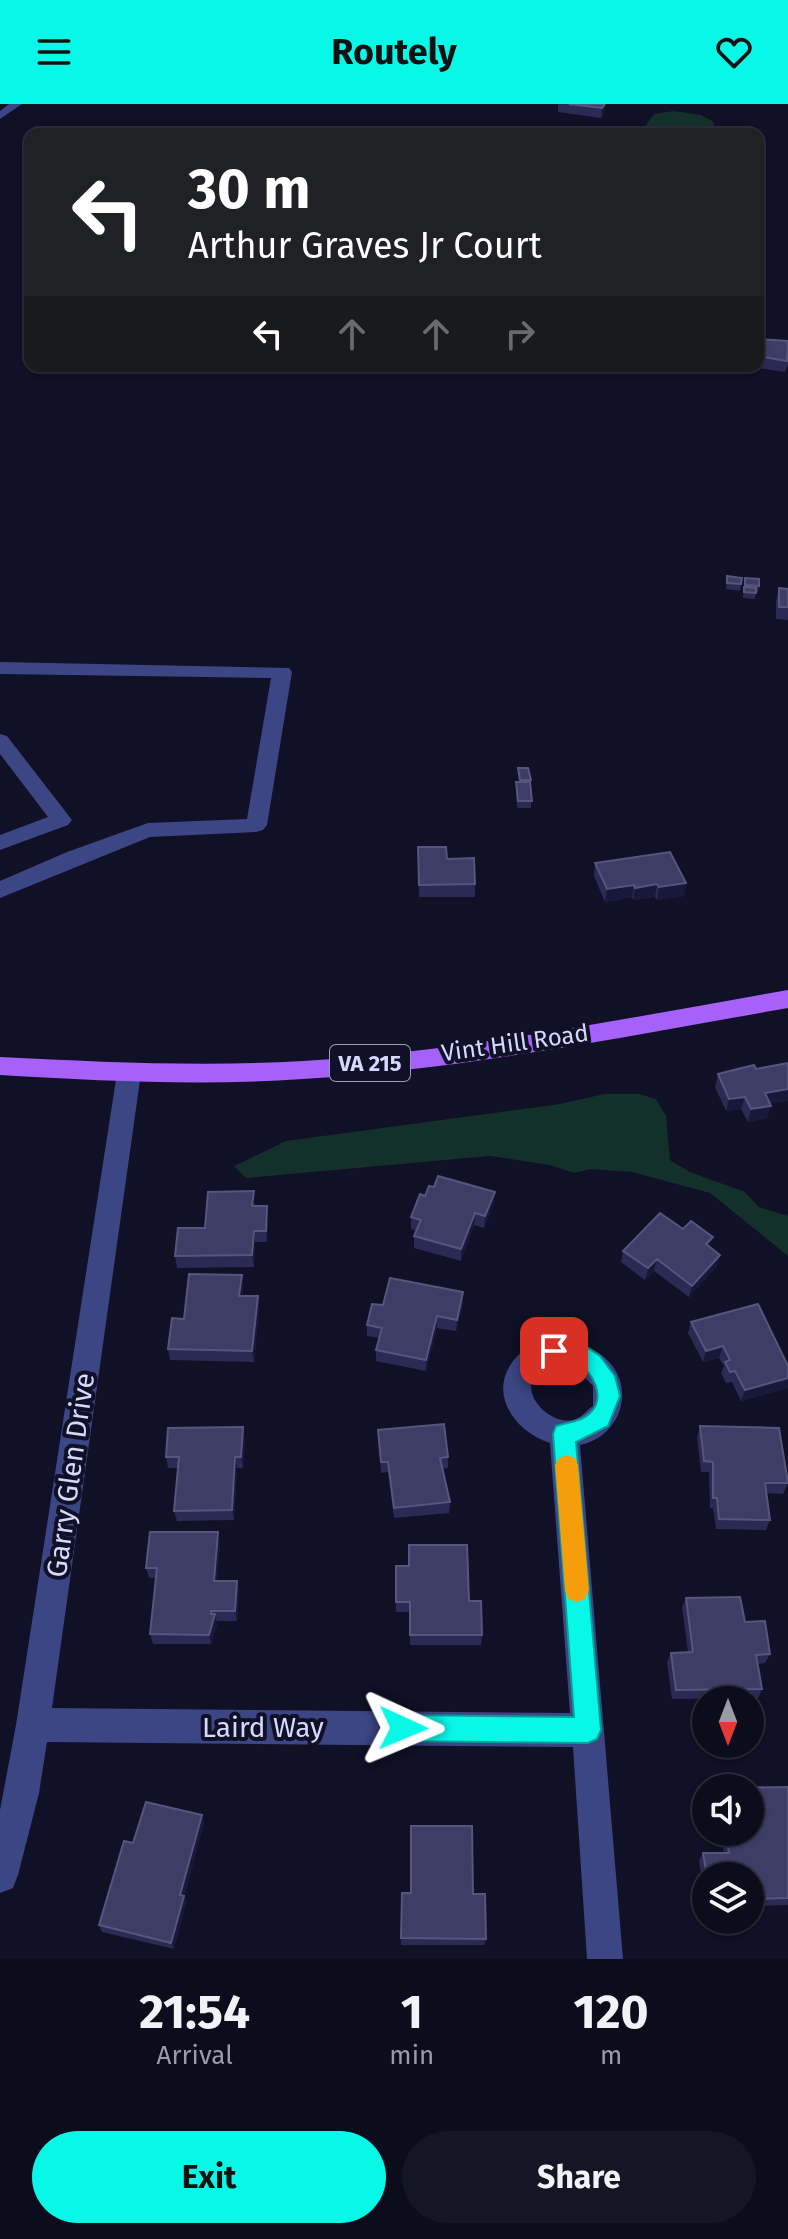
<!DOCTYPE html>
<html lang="en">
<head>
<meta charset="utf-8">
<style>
  body { margin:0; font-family:"Fira Sans",sans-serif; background:#151525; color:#f1f3f6; height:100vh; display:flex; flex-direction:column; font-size:30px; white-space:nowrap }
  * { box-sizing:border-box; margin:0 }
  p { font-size:26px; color:#9a9ba3 }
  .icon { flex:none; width:44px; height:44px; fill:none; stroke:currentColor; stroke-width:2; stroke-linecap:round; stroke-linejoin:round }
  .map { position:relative; height:1855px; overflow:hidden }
  .panel { display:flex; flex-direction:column; background:#0c0c1c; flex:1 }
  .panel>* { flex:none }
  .guide { position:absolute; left:24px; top:24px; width:740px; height:244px; border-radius:16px; box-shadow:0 2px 6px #0004,0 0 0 2px #2c2c3b; background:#202124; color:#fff; overflow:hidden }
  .needle { width:52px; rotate:180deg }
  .tools { position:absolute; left:692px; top:1582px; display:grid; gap:16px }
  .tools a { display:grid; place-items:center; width:72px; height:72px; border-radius:50%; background:#0c0c1c; box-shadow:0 2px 6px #0004,0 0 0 2px #2c2c3b; font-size:40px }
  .pin { position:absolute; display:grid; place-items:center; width:68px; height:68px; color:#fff; margin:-34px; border-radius:16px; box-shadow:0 4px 12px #0006 }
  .me { position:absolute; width:88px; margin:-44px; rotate:91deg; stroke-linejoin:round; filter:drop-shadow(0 0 6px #0008) }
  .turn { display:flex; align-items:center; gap:28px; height:168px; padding:0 32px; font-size:36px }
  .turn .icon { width:104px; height:104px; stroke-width:2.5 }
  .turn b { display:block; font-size:56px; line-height:68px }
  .lanes { display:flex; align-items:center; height:76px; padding:0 32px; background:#0003; justify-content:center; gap:40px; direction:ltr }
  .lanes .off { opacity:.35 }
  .eta { display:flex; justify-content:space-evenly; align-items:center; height:136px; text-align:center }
  .eta b { font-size:48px; font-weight:700; line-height:56px }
  .button { display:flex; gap:16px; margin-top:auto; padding:16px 32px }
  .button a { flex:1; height:92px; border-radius:48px; background:#08f8e8; color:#111; font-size:32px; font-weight:700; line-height:92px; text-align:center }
  .button a+a { background:#151525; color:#f1f3f6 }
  header { display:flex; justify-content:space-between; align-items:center; height:104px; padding:0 32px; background:#08f8e8; color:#111; font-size:36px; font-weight:700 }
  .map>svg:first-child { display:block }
  .green { fill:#13302a }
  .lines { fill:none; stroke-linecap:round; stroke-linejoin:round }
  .minor { fill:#3c4684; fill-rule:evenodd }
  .major { fill:#a761fb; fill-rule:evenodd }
  .wall { fill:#2b2a54 }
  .shaded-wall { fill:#18183a }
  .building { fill:#3d3d66; stroke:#55557e; stroke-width:2 }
  .route { fill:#08f8e8; stroke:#05a197; stroke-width:2 }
  .slow { fill:#f59e0b }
  .labels { text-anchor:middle; stroke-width:8; stroke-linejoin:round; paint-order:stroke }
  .shield { fill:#101026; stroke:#9b9cbd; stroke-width:2 }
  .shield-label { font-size:22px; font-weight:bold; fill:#d6d8fe }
  .street-label { font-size:24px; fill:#d6d8fe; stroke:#101026 }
  .near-street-label { font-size:28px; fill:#d6d8fe; stroke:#101026 }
</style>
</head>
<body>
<header><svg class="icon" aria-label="menu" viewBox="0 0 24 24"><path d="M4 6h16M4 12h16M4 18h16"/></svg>Routely<svg class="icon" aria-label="heart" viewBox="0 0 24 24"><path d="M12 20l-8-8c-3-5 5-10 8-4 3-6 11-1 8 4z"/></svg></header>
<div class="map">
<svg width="788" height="1855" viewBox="0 0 788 1855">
  <rect width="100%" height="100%" fill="#101026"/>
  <!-- green -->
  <path class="green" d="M 674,7 L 701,11 L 714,18 L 713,30 L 640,30 L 654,10 Z
    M 604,990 L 639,990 L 656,995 L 666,1012 L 670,1056 L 690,1068 L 745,1088 L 759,1103 L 788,1112 L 788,1152 L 710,1089 L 632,1068 L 591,1065 L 574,1069 L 550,1061 L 490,1052 L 246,1074 L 234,1062 L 286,1037 L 560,1000 Z"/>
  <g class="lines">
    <!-- minor -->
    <path class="minor" d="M 9,0 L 22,0 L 0,15 L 0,7 Z
      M 0,558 L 289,564 L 292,568 L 267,721 L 263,726 L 256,728 L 150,733 L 0,794 L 0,777 L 67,748 L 148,719 L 247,715 L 271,574 L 0,570 Z
      M 0,630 L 7,632 L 72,716 L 68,721 L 0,746 L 0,731 L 48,713 L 0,650 Z
      M 129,960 L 138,962 L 141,969 L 52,1604 L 570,1609 L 550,1339 C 517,1329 489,1293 511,1260 C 546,1208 646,1249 617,1313 C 610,1327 596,1338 580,1341 L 623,1855 L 587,1855 L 573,1643 L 47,1638 L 39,1689 L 18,1771 L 13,1784 L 0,1789 L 0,1706 L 16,1621 L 117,969 L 120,962 ZM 556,1260 L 579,1267 L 593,1282 L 593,1302 C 588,1305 583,1312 578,1314 C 555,1327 514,1288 539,1268 C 543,1264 551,1262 556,1260 Z"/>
    <!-- major -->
    <path class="major" d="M 788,886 L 788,904 C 627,932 466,965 303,975 C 202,982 101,977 0,971 L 0,953 C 101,958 202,963 303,957 C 466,947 627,914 788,886 Z"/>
  </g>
  <!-- wall -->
  <path class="wall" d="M 558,0 L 605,0 L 604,9 L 601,14 L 558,8 Z
    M 758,235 L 788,237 L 788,261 L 785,268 L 752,263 L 758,262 Z
    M 727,472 L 742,474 L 740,487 L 726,485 Z
    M 745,474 L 759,482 L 758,488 L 756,488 L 755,495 L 743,494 Z
    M 779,484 L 788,485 L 788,516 L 776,515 L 776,496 Z
    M 518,664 L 531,676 L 531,704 L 517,704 L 516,684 L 516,678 L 519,678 Z
    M 418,743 L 447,755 L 475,780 L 475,793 L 419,793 Z
    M 595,759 L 686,779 L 684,792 L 657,796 L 655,793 L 633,796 L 632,793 L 605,798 L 594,772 Z
    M 718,970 L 770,1000 L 767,1014 L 748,1018 L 741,1005 L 726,1007 L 715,983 Z
    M 425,1092 L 494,1099 L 484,1124 L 474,1121 L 461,1157 L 414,1144 L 414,1132 L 416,1127 L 411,1125 L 411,1113 Z
    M 255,1099 L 255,1102 L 268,1114 L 267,1138 L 255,1138 L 254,1163 L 177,1164 L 175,1152 L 205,1124 Z
    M 710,1144 L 717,1162 L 689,1193 L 654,1167 L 645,1176 L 621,1158 L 623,1147 Z
    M 243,1182 L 242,1192 L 259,1204 L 254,1258 L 170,1256 L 168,1245 L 184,1215 Z
    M 463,1200 L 456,1227 L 437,1224 L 426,1267 L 376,1257 L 376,1246 L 379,1234 L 367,1232 L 367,1221 L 383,1201 Z
    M 691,1218 L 788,1262 L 788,1284 L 741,1297 L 732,1278 L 726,1279 L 721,1269 L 724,1262 L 719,1254 L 703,1258 L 688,1229 Z
    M 700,1322 L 788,1379 L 783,1390 L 766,1389 L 770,1416 L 766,1426 L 716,1425 L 713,1404 L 710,1404 L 709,1368 L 701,1368 L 697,1333 Z
    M 243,1323 L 245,1334 L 243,1364 L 237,1364 L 234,1416 L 177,1417 L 174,1407 L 178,1364 L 168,1364 L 166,1353 Z
    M 378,1326 L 448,1353 L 448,1364 L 442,1365 L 450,1398 L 449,1409 L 394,1414 L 388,1368 L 381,1369 Z
    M 220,1439 L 217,1477 L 237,1477 L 239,1487 L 237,1517 L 216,1517 L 217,1520 L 211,1540 L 153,1540 L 150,1530 L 156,1474 L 149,1474 L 146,1464 Z
    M 396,1462 L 469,1497 L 482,1531 L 481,1541 L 410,1541 L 410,1508 L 396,1508 Z
    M 686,1494 L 745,1518 L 770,1550 L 765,1559 L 758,1560 L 762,1585 L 758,1594 L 672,1595 L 667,1558 L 671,1549 L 688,1548 L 682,1503 Z
    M 788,1683 L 788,1801 L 750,1802 L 750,1772 L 706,1772 L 706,1802 L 699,1757 L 703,1749 L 724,1749 L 721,1728 L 750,1728 Z
    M 202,1711 L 204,1719 L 184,1793 L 186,1799 L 174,1845 L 102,1828 L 99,1821 L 133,1739 Z
    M 402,1789 L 473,1790 L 486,1835 L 484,1841 L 401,1841 Z"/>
  <!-- shaded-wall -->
  <path class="shaded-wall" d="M 605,0 L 604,9 L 601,14 L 602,4 Z
    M 686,779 L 684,792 L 657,796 L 659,783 Z
    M 657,780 L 655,793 L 633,796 L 635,784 Z
    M 634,781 L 632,793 L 605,798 L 607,785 Z
    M 788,985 L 788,997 L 761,1001 L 765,989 Z
    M 745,993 L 741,1005 L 726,1007 L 729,995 Z
    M 771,1002 L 767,1014 L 748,1018 L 751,1005 Z
    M 495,1088 L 494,1099 L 484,1124 L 485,1112 Z
    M 267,1102 L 268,1114 L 267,1138 L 266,1127 Z
    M 475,1109 L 474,1121 L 461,1157 L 461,1145 Z
    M 254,1127 L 255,1138 L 254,1163 L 252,1151 Z
    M 713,1133 L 710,1144 L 706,1140 Z
    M 720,1151 L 717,1162 L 689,1193 L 692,1182 Z
    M 657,1155 L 654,1167 L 645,1176 L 648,1164 Z
    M 242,1171 L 243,1182 L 241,1203 L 239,1192 Z
    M 463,1188 L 463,1200 L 456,1227 L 457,1216 Z
    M 258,1192 L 259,1204 L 254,1258 L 252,1247 Z
    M 437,1212 L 437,1224 L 426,1267 L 426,1256 Z
    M 723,1242 L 719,1254 L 703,1258 L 706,1247 Z
    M 788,1274 L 788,1284 L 741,1297 L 745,1286 Z
    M 243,1323 L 245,1334 L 243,1364 L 241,1353 Z
    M 235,1353 L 237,1364 L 234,1416 L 232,1406 Z
    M 218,1428 L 220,1439 L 216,1487 L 214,1477 Z
    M 237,1477 L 239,1487 L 237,1517 L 235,1507 Z
    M 211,1507 L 213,1515 L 215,1510 L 217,1520 L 211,1540 L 209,1531 Z
    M 202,1711 L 204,1719 L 184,1793 L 186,1799 L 174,1845 L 171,1839 L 180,1791 Z"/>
  <!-- building -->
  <path class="building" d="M 569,0 L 605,0 L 602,4 Z
    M 586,23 L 605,26 L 602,30 L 582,29 Z
    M 758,235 L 788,237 L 787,257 L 758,252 Z
    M 727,472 L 742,474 L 741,480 L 727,479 Z
    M 745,474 L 759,475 L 759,482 L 745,481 Z
    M 744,483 L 756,484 L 756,489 L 744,488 Z
    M 779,484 L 788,485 L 788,503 L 779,503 Z
    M 518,664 L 528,664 L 531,676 L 520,676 Z
    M 516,678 L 530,678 L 532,697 L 518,697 Z
    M 418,743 L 446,743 L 447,755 L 474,754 L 475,780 L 419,781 Z
    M 670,748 L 686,779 L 659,783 L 657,780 L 635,784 L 634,781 L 607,785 L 595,759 Z
    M 788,959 L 788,985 L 765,989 L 771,1002 L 751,1005 L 745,993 L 729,995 L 718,970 L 754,961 L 756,965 Z
    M 438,1072 L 495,1088 L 485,1112 L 475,1109 L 461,1145 L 414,1132 L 421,1116 L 411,1113 L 420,1090 L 425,1092 L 429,1082 L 434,1083 Z
    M 254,1087 L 252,1102 L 267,1102 L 266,1127 L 254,1127 L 252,1151 L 175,1152 L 178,1124 L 205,1124 L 208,1088 Z
    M 660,1109 L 683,1125 L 691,1117 L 713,1133 L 706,1140 L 720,1151 L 692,1182 L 657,1155 L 648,1164 L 623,1147 Z
    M 189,1170 L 242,1171 L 239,1192 L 258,1192 L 252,1247 L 168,1245 L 172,1214 L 184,1215 Z
    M 390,1174 L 463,1188 L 457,1216 L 437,1212 L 426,1256 L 376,1246 L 382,1224 L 367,1221 L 372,1200 L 383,1201 Z
    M 758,1200 L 788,1262 L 788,1274 L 745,1286 L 735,1267 L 730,1268 L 725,1258 L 730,1256 L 723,1242 L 706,1247 L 691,1218 Z
    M 444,1320 L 448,1353 L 440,1354 L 450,1398 L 394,1404 L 388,1358 L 381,1358 L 378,1326 Z
    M 700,1322 L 779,1324 L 788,1379 L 765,1379 L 770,1416 L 719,1415 L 717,1394 L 713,1394 L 713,1358 L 704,1357 Z
    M 243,1323 L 241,1353 L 235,1353 L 232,1406 L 174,1407 L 179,1353 L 166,1353 L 168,1324 Z
    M 150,1428 L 218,1428 L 214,1477 L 237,1477 L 235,1507 L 211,1507 L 211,1510 L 215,1510 L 209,1531 L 150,1530 L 157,1464 L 146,1464 Z
    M 409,1441 L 467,1441 L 469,1497 L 481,1497 L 482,1531 L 410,1531 L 410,1498 L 396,1498 L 396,1462 L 409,1462 Z
    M 740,1493 L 745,1518 L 765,1517 L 770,1550 L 756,1551 L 762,1585 L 676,1586 L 671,1549 L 693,1548 L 686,1494 Z
    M 788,1683 L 788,1794 L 750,1795 L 750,1772 L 707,1772 L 703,1749 L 729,1749 L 726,1728 L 750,1728 L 750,1684 L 720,1684 Z
    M 146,1698 L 202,1711 L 180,1791 L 184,1792 L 171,1839 L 99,1821 L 124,1737 L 133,1739 Z
    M 411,1722 L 472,1722 L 473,1790 L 485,1790 L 486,1835 L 401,1834 L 402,1789 L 411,1789 Z"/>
  <!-- route -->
  <path class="route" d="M 554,1237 L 588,1244 L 600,1252 L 615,1272 L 620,1292 L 608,1322 L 576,1338 L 601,1626 L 597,1635 L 588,1639 L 403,1637 L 394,1633 L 390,1624 L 394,1615 L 403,1611 L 574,1613 L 553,1330 L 556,1322 C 568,1318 582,1318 591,1308 C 605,1294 594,1267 577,1260 C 568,1257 556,1257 546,1253 L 543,1247 L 546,1240 Z"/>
  <!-- slow -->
  <path class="slow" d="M 567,1351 L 575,1354 L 578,1361 L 589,1486 L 585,1495 L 577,1498 L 568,1495 L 565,1486 L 555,1361 L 559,1354 Z"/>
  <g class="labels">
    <!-- shield labels -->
    <rect class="shield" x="330" y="941" width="80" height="36" rx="6"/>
    <g class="shield-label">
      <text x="370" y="967">VA 215</text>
    </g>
    <!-- street labels -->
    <g class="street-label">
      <text transform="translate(515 939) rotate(-8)" y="8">Vint Hill Road</text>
    </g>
    <!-- near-street labels -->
    <g class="near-street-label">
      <text transform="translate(70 1371) rotate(-82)" y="10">Garry Glen Drive</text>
      <text x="263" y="1633">Laird Way</text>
    </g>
  </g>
</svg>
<div class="tools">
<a><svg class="needle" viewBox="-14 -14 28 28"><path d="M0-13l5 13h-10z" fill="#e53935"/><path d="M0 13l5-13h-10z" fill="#9a9ba3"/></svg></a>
<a><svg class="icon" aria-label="sound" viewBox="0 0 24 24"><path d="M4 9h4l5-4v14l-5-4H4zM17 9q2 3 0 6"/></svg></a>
<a><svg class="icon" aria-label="layers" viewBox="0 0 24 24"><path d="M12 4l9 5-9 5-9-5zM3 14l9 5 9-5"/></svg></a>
</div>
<div class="pin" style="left:554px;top:1247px;background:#d93025"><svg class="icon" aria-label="arrive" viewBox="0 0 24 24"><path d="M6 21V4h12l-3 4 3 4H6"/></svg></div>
<svg class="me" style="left:403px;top:1624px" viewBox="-20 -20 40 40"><path d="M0-17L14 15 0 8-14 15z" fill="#08f8e8" stroke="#fff" stroke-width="4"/></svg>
<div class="guide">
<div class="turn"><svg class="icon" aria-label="left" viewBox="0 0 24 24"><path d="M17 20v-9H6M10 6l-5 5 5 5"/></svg><div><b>30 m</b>Arthur Graves Jr Court</div></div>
<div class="lanes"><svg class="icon" aria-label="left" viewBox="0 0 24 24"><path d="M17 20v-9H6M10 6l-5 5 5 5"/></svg><svg class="icon off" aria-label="ahead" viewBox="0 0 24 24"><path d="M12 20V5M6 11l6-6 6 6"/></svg><svg class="icon off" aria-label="ahead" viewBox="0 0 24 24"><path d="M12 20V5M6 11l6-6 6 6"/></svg><svg class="icon off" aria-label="right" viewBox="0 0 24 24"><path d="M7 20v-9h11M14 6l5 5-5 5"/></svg></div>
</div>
</div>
<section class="panel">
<div class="eta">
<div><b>21:54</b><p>Arrival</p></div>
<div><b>1</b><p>min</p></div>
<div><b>120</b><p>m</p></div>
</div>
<div class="button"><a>Exit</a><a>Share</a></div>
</section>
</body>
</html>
